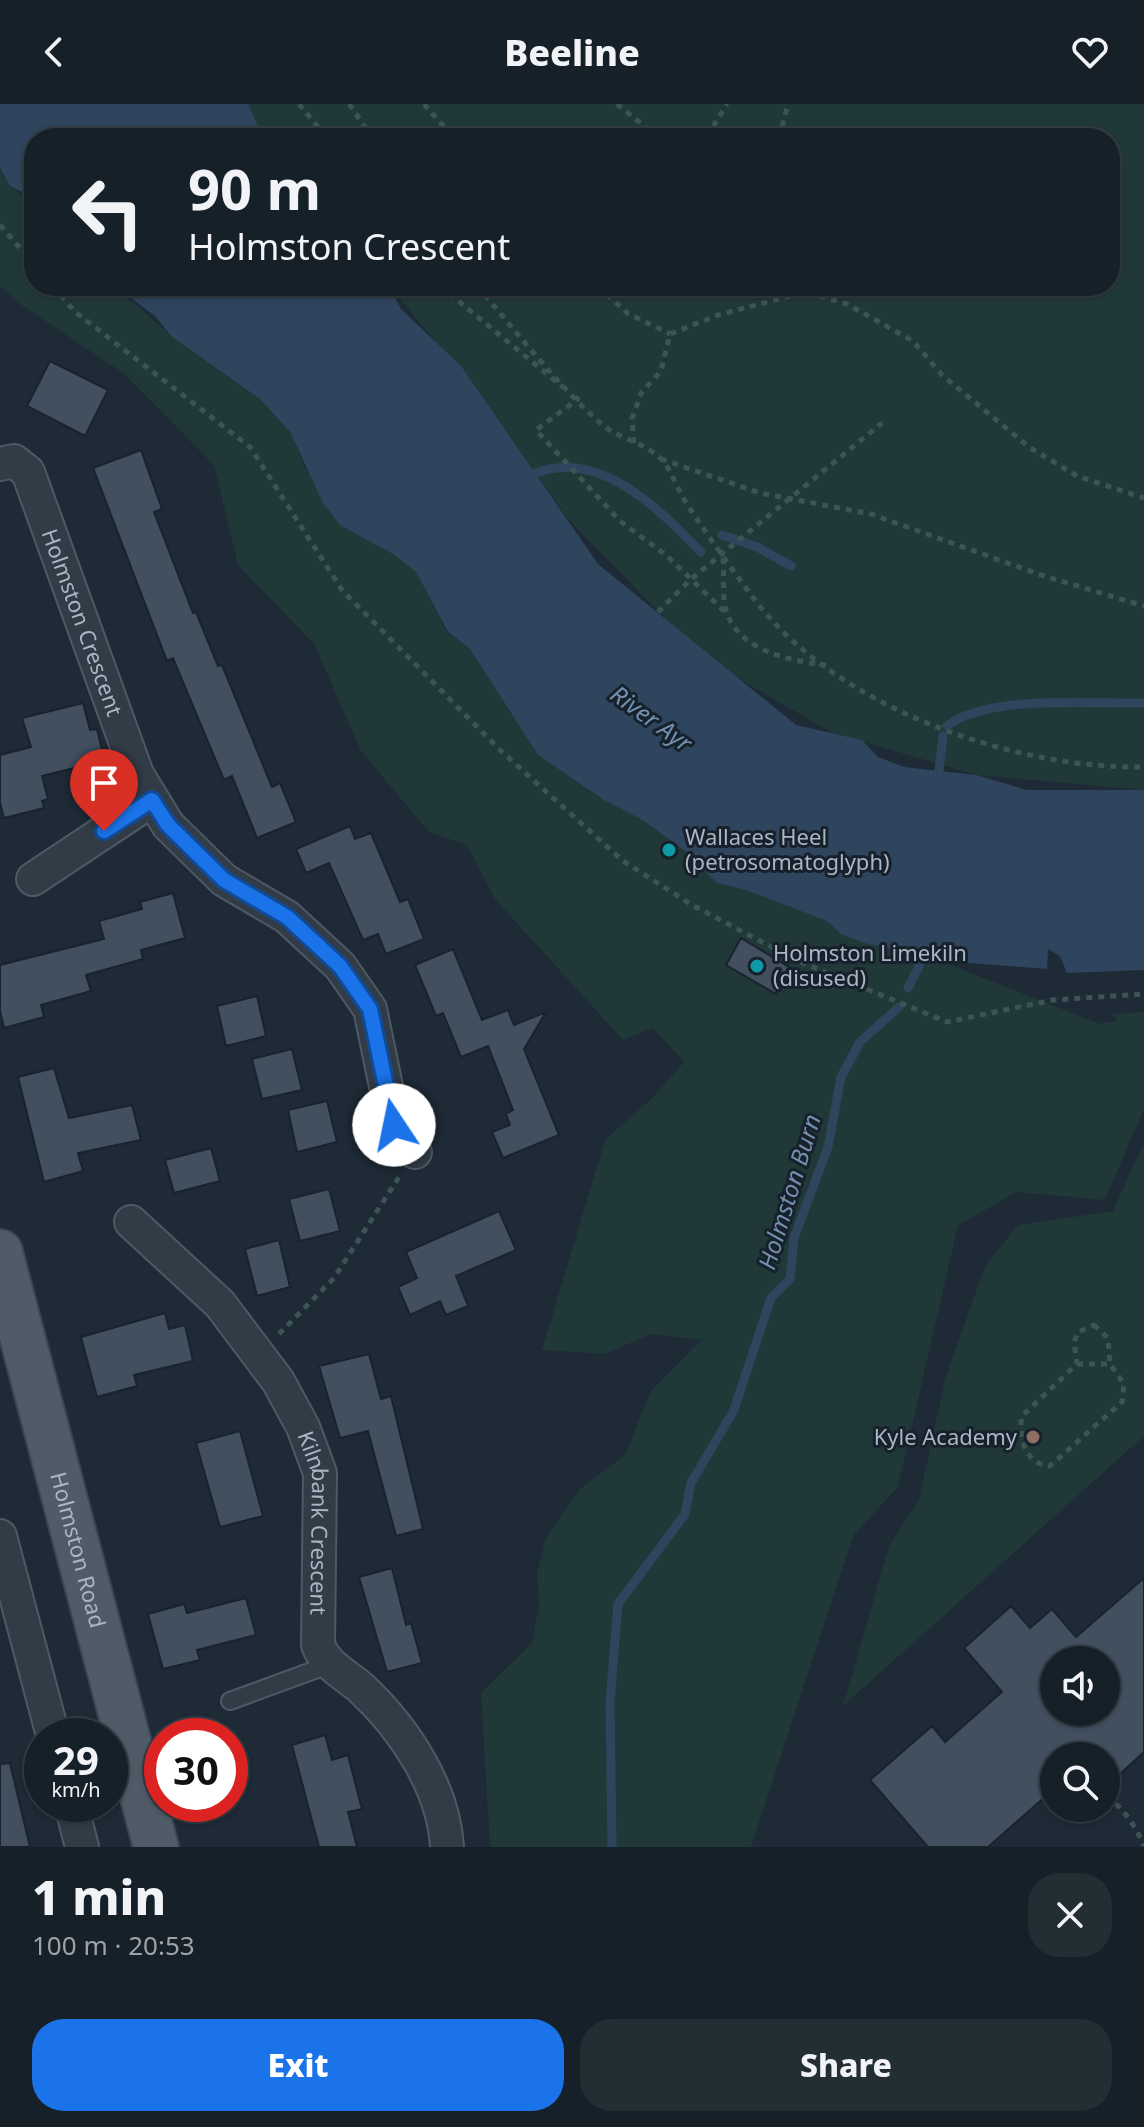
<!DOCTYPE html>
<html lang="en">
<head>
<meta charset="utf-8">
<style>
  body { margin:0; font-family:"Noto Sans",sans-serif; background:#232d34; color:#f1f3f6; height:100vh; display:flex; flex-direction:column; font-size:30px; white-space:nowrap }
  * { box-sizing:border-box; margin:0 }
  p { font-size:26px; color:#9ea3a8 }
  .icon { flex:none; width:44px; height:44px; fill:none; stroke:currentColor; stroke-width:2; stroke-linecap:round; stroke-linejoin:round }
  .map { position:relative; height:1743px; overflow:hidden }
  .panel { display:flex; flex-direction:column; background:#162028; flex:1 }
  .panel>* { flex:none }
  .top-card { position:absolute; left:24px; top:24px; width:1096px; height:168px; border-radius:32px; box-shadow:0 2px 6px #0004,0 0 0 2px #353e45; background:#162028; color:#f1f3f6; overflow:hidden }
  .buttons { position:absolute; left:1040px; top:1542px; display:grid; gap:16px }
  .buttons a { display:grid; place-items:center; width:80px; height:80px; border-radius:50%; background:#162028; box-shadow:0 2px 6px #0004,0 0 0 2px #353e45; font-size:40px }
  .speed { position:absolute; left:24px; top:1614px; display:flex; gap:16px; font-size:40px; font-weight:700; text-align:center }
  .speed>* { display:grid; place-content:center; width:104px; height:104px; border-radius:50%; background:#162028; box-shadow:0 2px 6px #0004,0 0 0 2px #353e45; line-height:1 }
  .speed small { font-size:20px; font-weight:400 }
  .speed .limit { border:12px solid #d22; background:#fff; color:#111 }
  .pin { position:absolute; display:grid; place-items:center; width:68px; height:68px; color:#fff; margin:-82px -34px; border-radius:50% 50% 50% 0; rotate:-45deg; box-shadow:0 0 8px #0007 }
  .pin .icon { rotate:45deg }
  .me { position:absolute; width:88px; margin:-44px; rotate:349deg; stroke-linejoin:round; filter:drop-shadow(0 0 6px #0008) }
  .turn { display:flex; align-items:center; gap:28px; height:168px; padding:0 32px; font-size:36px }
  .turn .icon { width:104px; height:104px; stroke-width:2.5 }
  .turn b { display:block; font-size:56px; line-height:68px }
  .round { display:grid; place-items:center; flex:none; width:84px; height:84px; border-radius:32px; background:#232d34 }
  .headline { display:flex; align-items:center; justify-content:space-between; height:136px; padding:0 32px }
  h1 { font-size:48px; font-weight:800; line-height:60px }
  .button { display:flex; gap:16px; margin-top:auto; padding:16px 32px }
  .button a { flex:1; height:92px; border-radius:32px; background:#1a73e8; color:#fff; font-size:32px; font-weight:800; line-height:92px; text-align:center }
  .button a+a { background:#232d34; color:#f1f3f6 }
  header { display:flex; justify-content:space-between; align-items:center; height:104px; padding:0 32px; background:#162028; font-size:36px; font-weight:800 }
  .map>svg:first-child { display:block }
  .green { fill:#213839 }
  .water { fill:#2f455d }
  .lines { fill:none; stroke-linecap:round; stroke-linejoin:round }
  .stream { stroke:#2f455d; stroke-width:9 }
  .building { fill:#414f5f; stroke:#19232d; stroke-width:2; fill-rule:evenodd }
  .service-casing { stroke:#4f5965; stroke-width:20 }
  .minor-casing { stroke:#4f5965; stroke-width:36 }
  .primary-casing { stroke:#3b4550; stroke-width:48 }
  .path { stroke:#3d5455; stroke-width:5; stroke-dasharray:6 6; stroke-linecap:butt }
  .service { stroke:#323c47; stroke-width:16 }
  .minor { stroke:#323c47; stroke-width:32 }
  .primary { stroke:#4f5b67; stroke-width:44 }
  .route-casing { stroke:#114b97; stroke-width:20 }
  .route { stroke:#1a73e8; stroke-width:14 }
  .culture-dot { fill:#0f9aa8; stroke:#17212b; stroke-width:3 }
  .education-dot { fill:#8d6e63; stroke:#17212b; stroke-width:3 }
  .labels { text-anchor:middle; stroke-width:6; stroke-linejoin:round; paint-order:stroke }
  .street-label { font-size:22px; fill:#abb6c4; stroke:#17212b }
  .poi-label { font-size:22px; fill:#abb6c4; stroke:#17212b; text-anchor:start }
  .water-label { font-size:24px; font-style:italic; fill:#728faf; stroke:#17212b }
</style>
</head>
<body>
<header><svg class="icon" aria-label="back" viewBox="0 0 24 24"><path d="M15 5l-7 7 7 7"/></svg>Beeline<svg class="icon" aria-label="heart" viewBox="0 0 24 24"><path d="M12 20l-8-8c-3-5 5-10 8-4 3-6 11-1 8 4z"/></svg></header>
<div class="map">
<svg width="1144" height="1743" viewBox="0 0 1144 1743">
  <rect width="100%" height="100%" fill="#1e2a36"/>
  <!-- green -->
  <path class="green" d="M 239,0 L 1144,0 L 1144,686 L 976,671 L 831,628 L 741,576 L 678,528 L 568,415 L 489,304 L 390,182 L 1110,182 L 1110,34 L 267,34 Z
    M 0,64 L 10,82 L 34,100 L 34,182 L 115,182 L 171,232 L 260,295 L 290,328 L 306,366 L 416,468 L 447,528 L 470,545 L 538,651 L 604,696 L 644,717 L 685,747 L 717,779 L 746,786 L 911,848 L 920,859 L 931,853 L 1100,920 L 1117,916 L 1111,910 L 1144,908 L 1144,1005 L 1105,1096 L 1017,1088 L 958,1121 L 898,1383 L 853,1432 L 751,1743 L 490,1743 L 481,1589 L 532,1539 L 539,1501 L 537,1470 L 546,1434 L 581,1384 L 625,1351 L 650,1288 L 701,1236 L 652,1230 L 604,1250 L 542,1246 L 605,1036 L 652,994 L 684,958 L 653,924 L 623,936 L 495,795 L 467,741 L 429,728 L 361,647 L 314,540 L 238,461 L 214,361 L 123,269 L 23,202 L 0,182 Z
    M 1144,1038 L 1144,1332 L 843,1602 L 889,1442 L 919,1396 L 945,1275 L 985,1162 L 1018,1121 L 1113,1107 Z"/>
  <!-- water -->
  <path class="water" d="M 0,0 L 248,0 L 263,34 L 34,34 L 34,94 L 10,82 L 0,64 Z
    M 115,182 L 389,182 L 401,205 L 461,262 L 598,460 L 796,621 L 862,636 L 878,653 L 904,663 L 976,671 L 1027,686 L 1144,686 L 1144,866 L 1067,869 L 1060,852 L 1048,845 L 1047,865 L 957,858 L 864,839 L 841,830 L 827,817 L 746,786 L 717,779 L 685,747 L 644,717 L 604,696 L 538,651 L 470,545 L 448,528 L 416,468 L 393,450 L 340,421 L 323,399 L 290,328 L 260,295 L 171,232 L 155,212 Z"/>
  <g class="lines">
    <!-- stream -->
    <path class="stream" d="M 536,369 C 600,345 659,405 701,448
      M 722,431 L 757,443 L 791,462
      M 947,622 C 988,590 1092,600 1144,599
      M 938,676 L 943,632
      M 908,884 L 920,860 L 922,842
      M 612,1743 L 610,1598 L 618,1500 L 685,1410 L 691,1379 L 734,1306 L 771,1194 L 790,1175 L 794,1134 L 828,1043 L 841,973 L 860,938 L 899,903"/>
  </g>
  <!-- building -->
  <path class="building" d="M 50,257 L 108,286 L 85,332 L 27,302 Z
    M 141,346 L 162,405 L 154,408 L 193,509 L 196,508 L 218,562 L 222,561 L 272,683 L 280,679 L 296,718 L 257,734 L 232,672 L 224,676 L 173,554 L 167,557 L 93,364 Z
    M 83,599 L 90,626 L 97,625 L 103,650 L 96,652 L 98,658 L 42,672 L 48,695 L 42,697 L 44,704 L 4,714 L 0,699 L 0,651 L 31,643 L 22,614 Z
    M 350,722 L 355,735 L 371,729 L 400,798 L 408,795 L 424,835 L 386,850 L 378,830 L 363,836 L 329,759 L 306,769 L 296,745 Z
    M 173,789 L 185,834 L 141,846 L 143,855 L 86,871 L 91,887 L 41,901 L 44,913 L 4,924 L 0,907 L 0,861 L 104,835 L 99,817 L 142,805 L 140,798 Z
    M 741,834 L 789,863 L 776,890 L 726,861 Z
    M 453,845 L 482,916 L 508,906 L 514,921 L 546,908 L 524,945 L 559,1031 L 503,1054 L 492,1028 L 510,1021 L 506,1010 L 513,1006 L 488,942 L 461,953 L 443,909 L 436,912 L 415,861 Z
    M 257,892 L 266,932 L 226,942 L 217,902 Z
    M 292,945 L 302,986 L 262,995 L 252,955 Z
    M 54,964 L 69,1014 L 132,1001 L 141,1036 L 78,1049 L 83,1067 L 44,1078 L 18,973 Z
    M 327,997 L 337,1038 L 297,1048 L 288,1006 Z
    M 211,1044 L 220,1077 L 174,1089 L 165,1056 Z
    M 329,1085 L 340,1127 L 300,1137 L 289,1095 Z
    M 499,1107 L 516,1146 L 456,1172 L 468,1202 L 446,1211 L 440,1197 L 410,1211 L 398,1183 L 417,1174 L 406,1148 Z
    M 279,1136 L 290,1183 L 257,1192 L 245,1145 Z
    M 165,1209 L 169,1225 L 185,1221 L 193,1257 L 134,1271 L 137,1282 L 97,1293 L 81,1233 Z
    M 369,1250 L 381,1295 L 391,1292 L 423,1425 L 396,1432 L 368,1327 L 340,1334 L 319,1262 Z
    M 240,1327 L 263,1412 L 220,1423 L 196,1339 Z
    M 392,1464 L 406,1521 L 411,1519 L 422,1559 L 387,1568 L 359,1473 Z
    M 1144,1474 L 1144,1648 L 1120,1670 L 1106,1652 L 1054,1652 L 1054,1685 L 988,1743 L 928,1743 L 870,1676 L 932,1622 L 945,1638 L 1002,1588 L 964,1544 L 1011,1502 L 1030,1524 L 1052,1505 L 1076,1533 ZM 1054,1556 L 1106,1556 L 1106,1608 L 1054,1608 Z
    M 246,1494 L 256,1531 L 197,1546 L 200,1556 L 163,1565 L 148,1510 L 184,1500 L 187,1509 Z
    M 325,1631 L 332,1656 L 348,1651 L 362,1705 L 348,1708 L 357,1743 L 319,1743 L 292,1641 Z
    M 10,1659 L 30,1743 L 0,1743 L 0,1660 Z"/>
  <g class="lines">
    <!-- service casing -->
    <g class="service-casing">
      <path id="service" d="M 230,1597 L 331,1560"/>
    </g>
    <!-- minor casing -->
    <g class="minor-casing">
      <g id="minor">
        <path id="s1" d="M 0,360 L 14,357 L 28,368 L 137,670 L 168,721 L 224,776 L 287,813 L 340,862 L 370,905 L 394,1021 L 415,1048"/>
        <path d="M 33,775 L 152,696"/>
        <path id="s2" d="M 131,1118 L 220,1200 L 278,1277 L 303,1323 L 320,1369 L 318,1541 C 326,1562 345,1570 361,1584 C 404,1624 444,1684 447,1743"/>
        <path d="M 0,1432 L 53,1632"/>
        <path d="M 71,1700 L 82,1743"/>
      </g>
    </g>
    <!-- primary casing -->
    <g class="primary-casing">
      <g id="primary">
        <path id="s3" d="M 0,1148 L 156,1743"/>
      </g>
    </g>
    <!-- path -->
    <path class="path" d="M 299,0 L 327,34
      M 349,0 L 373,34
      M 424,0 L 454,34
      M 617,0 L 659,34
      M 692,34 L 714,21 L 727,0
      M 779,34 L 788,0
      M 0,121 L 34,160
      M 53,182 L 74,207 L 250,343 L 342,486 L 500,646 L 623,757 L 692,801 L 798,857 L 947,918 L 1053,896 L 1144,890
      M 440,182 L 564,284
      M 477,182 C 515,226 556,279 599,318 C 616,334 644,338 661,355 C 671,365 677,384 685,397 C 707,431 731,464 755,496 C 837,604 1013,665 1144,663
      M 598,182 L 627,209 L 670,230
      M 557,189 L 567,182
      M 575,293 L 578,295 L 536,326 L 620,417 L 666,451 L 727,510
      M 634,339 L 632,315 L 641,289 L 661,267 L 670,230 L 718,211 L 806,188 L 847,200 L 913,237 L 942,271 L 1029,343 L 1077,372 L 1144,394
      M 661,355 L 760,389 L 871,410 L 1041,471 L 1144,502
      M 723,454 C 725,472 721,492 727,509 C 740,547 791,557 826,561
      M 658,508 L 690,476 L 882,319
      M 1094,1221 L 1108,1234 L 1110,1260 L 1124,1280 L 1122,1298 L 1050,1362 C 1025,1361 1018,1332 1022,1312 L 1077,1260 L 1074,1238 L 1078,1228 Z
      M 279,1230 L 334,1174 L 399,1073
      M 1077,1260 L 1110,1260
      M 1106,1693 C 1124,1703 1136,1724 1144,1742"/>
    <!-- service -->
    <use href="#service" class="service"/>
    <!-- minor -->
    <use href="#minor" class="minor"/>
    <!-- primary -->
    <use href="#primary" class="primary"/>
  </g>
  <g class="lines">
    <!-- route casing -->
    <g class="route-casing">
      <path id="route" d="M 104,727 L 152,696 L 168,721 L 224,776 L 287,813 L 340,862 L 370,905 L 394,1021"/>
    </g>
    <!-- route -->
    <use href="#route" class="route"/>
  </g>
  <!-- markers -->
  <g class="culture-dot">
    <circle cx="669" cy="746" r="8"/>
    <circle cx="757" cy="862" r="8"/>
  </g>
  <circle class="education-dot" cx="1033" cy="1333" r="8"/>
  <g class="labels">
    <!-- street labels -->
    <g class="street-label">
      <text dy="8" stroke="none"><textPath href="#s1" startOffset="192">Holmston Crescent</textPath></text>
      <text dy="8" stroke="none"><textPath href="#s2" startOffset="368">Kilnbank Crescent</textPath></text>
      <text dy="8" stroke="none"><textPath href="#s3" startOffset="308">Holmston Road</textPath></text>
    </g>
    <!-- poi labels -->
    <g class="poi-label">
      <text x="685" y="741">Wallaces Heel<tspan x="685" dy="25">(petrosomatoglyph)</tspan></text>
      <text x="773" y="857">Holmston Limekiln<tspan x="773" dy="25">(disused)</tspan></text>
      <text x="1017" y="1341" text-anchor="end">Kyle Academy</text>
    </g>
    <!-- water labels -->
    <g class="water-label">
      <text transform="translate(651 615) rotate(36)" y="8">River Ayr</text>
      <text transform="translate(790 1088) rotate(-73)" y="8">Holmston Burn</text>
    </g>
  </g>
</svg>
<div class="buttons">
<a><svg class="icon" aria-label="sound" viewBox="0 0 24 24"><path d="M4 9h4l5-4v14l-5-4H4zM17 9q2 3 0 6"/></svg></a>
<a><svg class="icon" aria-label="search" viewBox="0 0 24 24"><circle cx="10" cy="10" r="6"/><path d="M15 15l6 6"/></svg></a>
</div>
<div class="speed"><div>29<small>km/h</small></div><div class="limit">30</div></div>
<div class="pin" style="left:104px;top:727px;background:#d93025"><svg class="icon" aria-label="arrive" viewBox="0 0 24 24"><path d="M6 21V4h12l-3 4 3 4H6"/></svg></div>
<svg class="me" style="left:394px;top:1021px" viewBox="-20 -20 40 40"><circle r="19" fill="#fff"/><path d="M0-13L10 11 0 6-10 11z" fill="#1a73e8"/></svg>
<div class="top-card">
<div class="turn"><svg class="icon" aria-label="left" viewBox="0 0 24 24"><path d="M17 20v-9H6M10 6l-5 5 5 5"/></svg><div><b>90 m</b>Holmston Crescent</div></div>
</div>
</div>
<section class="panel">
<div class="headline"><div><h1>1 min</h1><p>100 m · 20:53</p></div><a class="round"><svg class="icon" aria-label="close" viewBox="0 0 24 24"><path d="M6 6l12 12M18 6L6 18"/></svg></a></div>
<div class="button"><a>Exit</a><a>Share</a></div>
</section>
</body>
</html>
